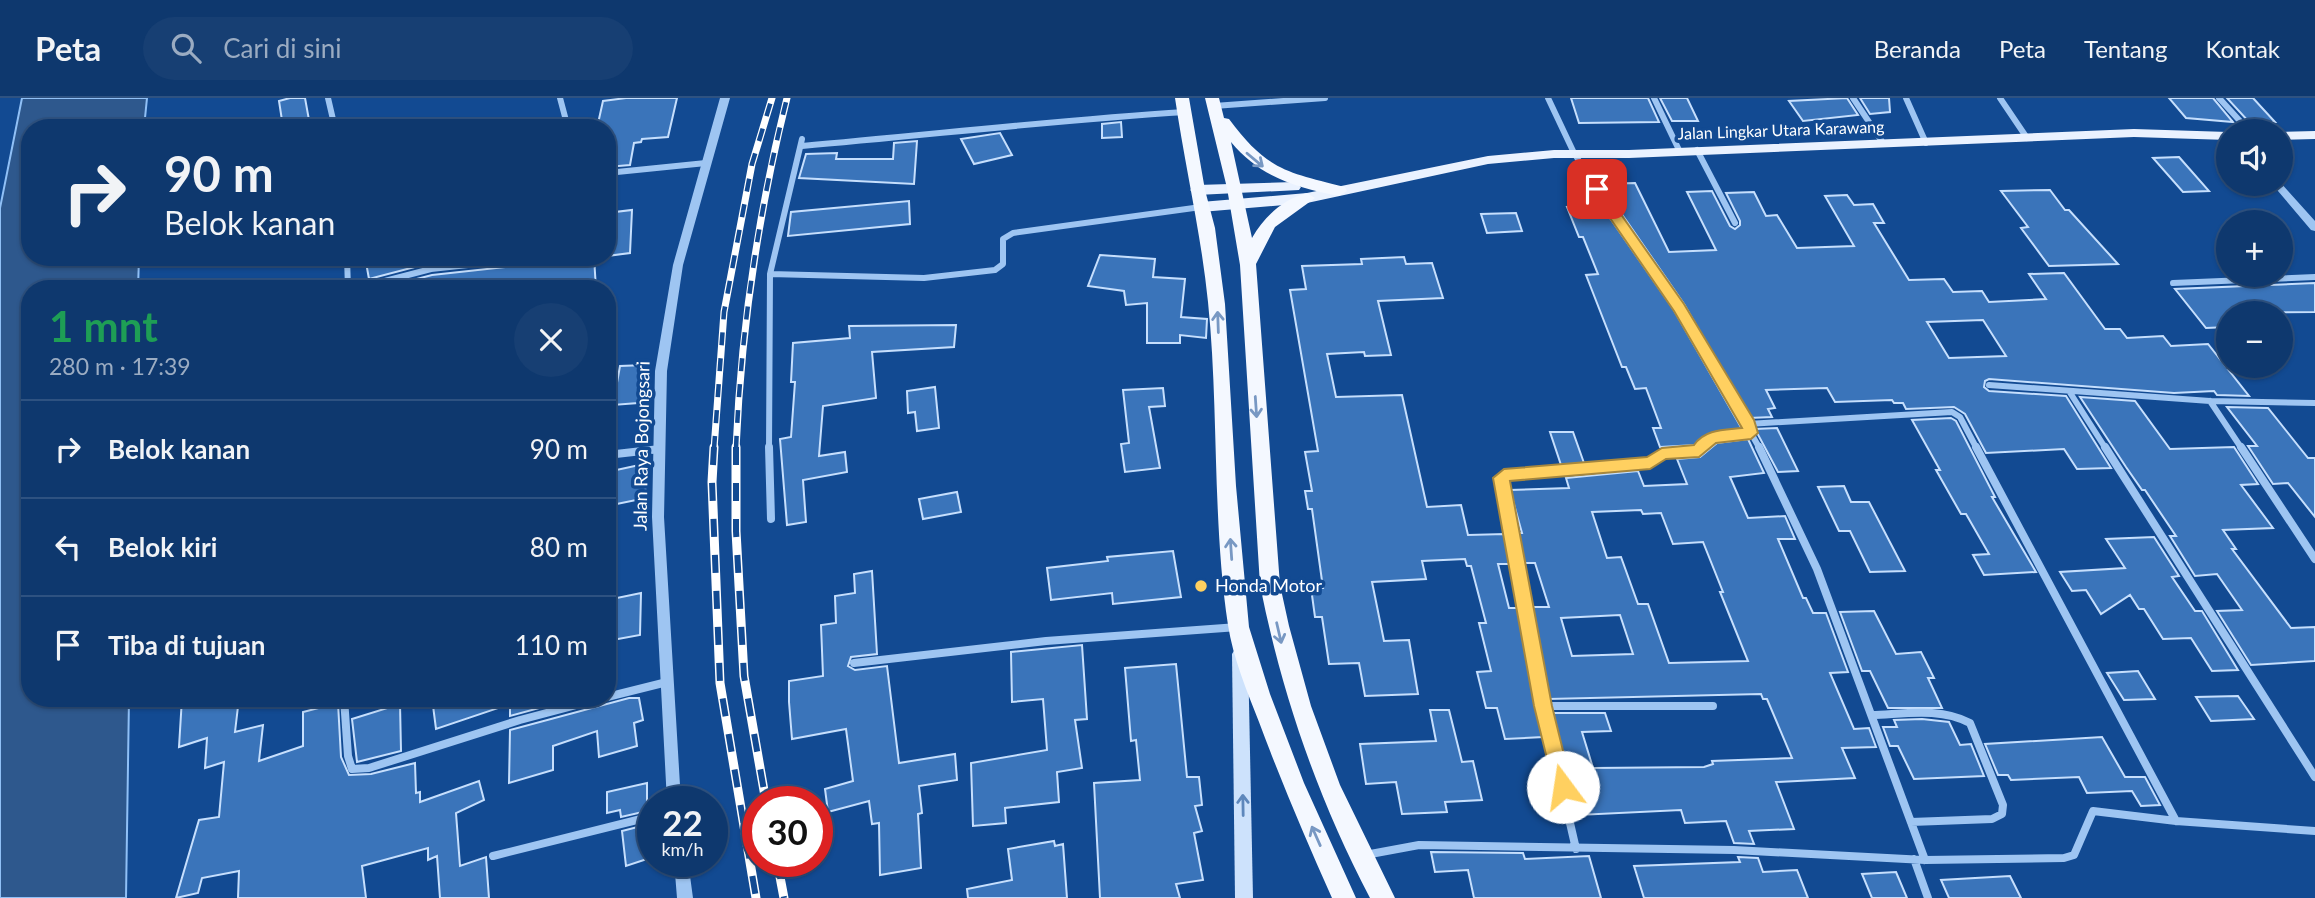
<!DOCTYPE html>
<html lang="id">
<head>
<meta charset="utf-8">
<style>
  body { margin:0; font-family:Lato,sans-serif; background:#173f73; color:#f1f3f6; height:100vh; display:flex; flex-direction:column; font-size:26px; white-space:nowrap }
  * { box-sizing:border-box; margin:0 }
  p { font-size:23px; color:#9bacc2 }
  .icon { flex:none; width:38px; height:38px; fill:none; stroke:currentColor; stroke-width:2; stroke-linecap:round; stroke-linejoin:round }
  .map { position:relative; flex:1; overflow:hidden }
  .drawer { position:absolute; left:21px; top:182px; width:595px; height:427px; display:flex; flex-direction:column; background:#0e386e; border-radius:28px; box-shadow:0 2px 5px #0004,0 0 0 2px #2e5281 }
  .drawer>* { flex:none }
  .hud { position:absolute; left:21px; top:21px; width:595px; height:147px; border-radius:28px; box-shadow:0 2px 5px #0004,0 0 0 2px #2e5281; background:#0e386e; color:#f1f3f6; overflow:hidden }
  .controls { position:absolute; left:2216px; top:21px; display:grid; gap:14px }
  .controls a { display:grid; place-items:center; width:77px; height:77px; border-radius:50%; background:#0e386e; box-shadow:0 2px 5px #0004,0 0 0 2px #2e5281; font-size:35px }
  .speed { position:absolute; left:637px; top:688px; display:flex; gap:14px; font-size:35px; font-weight:700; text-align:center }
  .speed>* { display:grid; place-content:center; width:91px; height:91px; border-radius:50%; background:#0e386e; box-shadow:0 2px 5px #0004,0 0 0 2px #2e5281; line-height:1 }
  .speed small { font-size:18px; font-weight:400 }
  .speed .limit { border:10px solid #d22; background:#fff; color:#111 }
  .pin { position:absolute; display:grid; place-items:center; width:60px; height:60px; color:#fff; margin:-30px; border-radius:14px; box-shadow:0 4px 10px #0006 }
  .me { position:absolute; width:77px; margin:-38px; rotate:346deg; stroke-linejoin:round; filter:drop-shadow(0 0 5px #0008) }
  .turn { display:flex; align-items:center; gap:24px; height:147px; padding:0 28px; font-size:32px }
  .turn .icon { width:91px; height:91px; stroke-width:2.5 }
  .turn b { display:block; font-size:49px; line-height:60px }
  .round { display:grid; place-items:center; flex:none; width:74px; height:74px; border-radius:37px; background:#173f73 }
  .overview { display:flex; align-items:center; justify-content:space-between; height:119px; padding:0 28px }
  h1 { font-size:42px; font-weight:700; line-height:52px; color:#1e9e55 }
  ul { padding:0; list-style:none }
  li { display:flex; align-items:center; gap:21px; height:98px; padding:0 28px; border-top:2px solid #2e5281 }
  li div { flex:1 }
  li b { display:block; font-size:26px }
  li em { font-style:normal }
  header { display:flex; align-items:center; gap:42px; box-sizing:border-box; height:98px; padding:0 35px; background:#0e386e; border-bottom:2px solid #2e5281 }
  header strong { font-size:33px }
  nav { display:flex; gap:38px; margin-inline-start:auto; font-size:24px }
  .search { width:490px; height:63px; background:#173f73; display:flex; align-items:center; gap:18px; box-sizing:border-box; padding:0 24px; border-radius:38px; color:#9bacc2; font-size:26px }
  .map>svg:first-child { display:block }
  .water { fill:#2e588d; stroke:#90c0f6; stroke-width:2 }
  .building { fill:#3a74ba; stroke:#c6dffd; stroke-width:2; fill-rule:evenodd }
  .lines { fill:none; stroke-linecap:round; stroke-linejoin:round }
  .minor-far1 { stroke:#9ec5f2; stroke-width:6 }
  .minor { stroke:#9ec5f2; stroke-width:8 }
  .tertiary { fill:#9ec5f2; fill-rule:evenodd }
  .secondary { fill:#cde2fc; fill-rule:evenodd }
  .primary { fill:#eaf2ff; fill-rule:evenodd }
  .trunk { fill:#f4f8ff; fill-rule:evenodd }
  .rail-far1-casing { stroke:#fff; stroke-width:7 }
  .rail-casing { stroke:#fff; stroke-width:9 }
  .rail-far1 { stroke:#124a92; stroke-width:4.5; stroke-dasharray:13; stroke-linecap:butt }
  .rail { stroke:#124a92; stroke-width:6; stroke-dasharray:18; stroke-linecap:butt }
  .oneway { stroke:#7898c3 }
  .oneway2 { stroke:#5d87bc }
  .route { fill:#ffd060; stroke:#a6873e; stroke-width:2 }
  .poi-dot { fill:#ffd060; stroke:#124a92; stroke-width:2.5 }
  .labels { text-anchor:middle; stroke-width:7; stroke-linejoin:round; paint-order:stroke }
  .far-street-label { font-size:16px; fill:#fff; stroke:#124a92 }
  .street-label { font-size:18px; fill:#fff; stroke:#124a92 }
  .poi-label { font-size:18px; fill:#fff; stroke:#124a92; text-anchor:start }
</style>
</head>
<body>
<header>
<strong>Peta</strong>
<div class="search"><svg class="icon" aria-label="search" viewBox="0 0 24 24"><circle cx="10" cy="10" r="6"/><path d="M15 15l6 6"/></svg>Cari di sini</div>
<nav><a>Beranda</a><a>Peta</a><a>Tentang</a><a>Kontak</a></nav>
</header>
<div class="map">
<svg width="2315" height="800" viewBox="0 0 2315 800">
  <rect width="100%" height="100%" fill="#124a92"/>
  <!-- water -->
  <path class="water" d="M 22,0 L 147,0 L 144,30 L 30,30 L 30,159 L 139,159 L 138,191 L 30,191 L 30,600 L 129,600 L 126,800 L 0,800 L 0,110 Z"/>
  <!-- building -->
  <path class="building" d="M 290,0 L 305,0 L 309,22 L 283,29 L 279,3 Z
    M 626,0 L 677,0 L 668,39 L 642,41 L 641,44 L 634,45 L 630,67 L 607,69 L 607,30 L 597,30 L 603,3 Z
    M 1571,0 L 1648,0 L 1659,24 L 1579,25 Z
    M 1660,0 L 1687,0 L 1698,23 L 1672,23 Z
    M 1847,0 L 1858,17 L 1803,23 L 1789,3 Z
    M 1860,0 L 1889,0 L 1890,14 L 1870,16 Z
    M 2169,0 L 2213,0 L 2233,24 L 2186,20 Z
    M 2227,0 L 2253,0 L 2275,24 L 2249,24 Z
    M 1121,24 L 1122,39 L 1102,40 L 1102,26 Z
    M 1000,35 L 1012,57 L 974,66 L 961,41 Z
    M 917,43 L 914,86 L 799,80 L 806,56 L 837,55 L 836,61 L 893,61 L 894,45 Z
    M 2179,59 L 2209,93 L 2183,94 L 2153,60 Z
    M 1635,85 L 1669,154 L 1716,152 L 1687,94 L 1712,93 L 1730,128 L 1735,131 L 1740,127 L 1740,123 L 1726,95 L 1754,94 L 1766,118 L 1777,117 L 1797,150 L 1854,148 L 1825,98 L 1847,97 L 1854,107 L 1873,106 L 1884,125 L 1874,125 L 1909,182 L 1944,181 L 1953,194 L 1982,193 L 1989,204 L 2046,201 L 2029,176 L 2064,175 L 2105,231 L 2120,231 L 2127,240 L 2163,238 L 2171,248 L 2208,246 L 2249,298 L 2217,297 L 2214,293 L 2174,295 L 1989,281 L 1985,283 L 1984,289 L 1989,293 L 2066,298 L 2111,370 L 2077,371 L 2064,351 L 1986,355 L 1965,316 L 1954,309 L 1906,311 L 1903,305 L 1894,305 L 1892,302 L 1835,304 L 1827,290 L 1766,292 L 1775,310 L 1768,311 L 1772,319 L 1749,320 L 1684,206 L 1601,86 ZM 1983,222 L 2006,258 L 1949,260 L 1927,224 Z
    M 1572,87 L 1587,87 L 1674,212 L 1742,331 L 1714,335 L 1696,347 L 1660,349 L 1653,330 L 1661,330 L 1646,290 L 1635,291 L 1626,269 L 1622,269 L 1586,177 L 1598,176 L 1583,139 L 1579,139 L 1567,109 L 1581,108 Z
    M 2050,92 L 2065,112 L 2069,112 L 2118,166 L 2049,168 L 2021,130 L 2028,129 L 2001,93 Z
    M 909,103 L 910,126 L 788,138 L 791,114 Z
    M 632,112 L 630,155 L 607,158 L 607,115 Z
    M 1516,115 L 1522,133 L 1487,135 L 1481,116 Z
    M 1100,157 L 1155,161 L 1153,179 L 1185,181 L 1181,219 L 1207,221 L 1206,240 L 1180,237 L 1180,245 L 1147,245 L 1147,205 L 1126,207 L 1124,193 L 1088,188 Z
    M 365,159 L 486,159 L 430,165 L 369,181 Z
    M 528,159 L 594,159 L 596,191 L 378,191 L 432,177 L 524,167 Z
    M 1404,159 L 1406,166 L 1432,165 L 1443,200 L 1378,203 L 1391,257 L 1365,258 L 1364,254 L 1327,256 L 1336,299 L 1402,297 L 1427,409 L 1461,407 L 1468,437 L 1505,436 L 1510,466 L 1498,466 L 1509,510 L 1518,510 L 1543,639 L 1505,641 L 1497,610 L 1486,610 L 1477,574 L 1491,573 L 1479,525 L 1486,525 L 1471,468 L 1467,468 L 1465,461 L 1422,463 L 1426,481 L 1372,484 L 1384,543 L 1409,542 L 1418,596 L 1365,598 L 1359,565 L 1329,566 L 1322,519 L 1315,519 L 1311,490 L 1323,490 L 1312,411 L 1308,411 L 1305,393 L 1312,393 L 1305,354 L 1318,353 L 1290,192 L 1306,191 L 1302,168 L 1362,166 L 1361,161 Z
    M 2315,185 L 2315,214 L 2228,215 L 2228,229 L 2206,230 L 2175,191 Z
    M 956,227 L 954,249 L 872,254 L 876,300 L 823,308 L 819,358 L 845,354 L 847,374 L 803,382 L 806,424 L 787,427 L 780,341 L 791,339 L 795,284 L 791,284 L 793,245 L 850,240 L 849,228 Z
    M 645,267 L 638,305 L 613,307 L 620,268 Z
    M 935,289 L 939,330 L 917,333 L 915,314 L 908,315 L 907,293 Z
    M 1163,290 L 1165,308 L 1149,309 L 1160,370 L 1125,374 L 1121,346 L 1129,345 L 1123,292 Z
    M 2080,299 L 2135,303 L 2170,351 L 2234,349 L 2258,386 L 2241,387 L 2273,430 L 2223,432 L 2236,451 L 2232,451 L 2291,530 L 2315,529 L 2315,563 L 2251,567 L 2217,513 L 2242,512 L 2217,476 L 2195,478 L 2170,438 L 2176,438 L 2145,392 L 2142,392 L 2126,369 Z
    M 2227,309 L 2268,310 L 2308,360 L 2315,360 L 2315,419 L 2288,385 L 2273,386 L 2248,348 L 2257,348 Z
    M 1951,320 L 1956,323 L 1995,399 L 1992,399 L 2036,474 L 1984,477 L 1973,457 L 1989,456 L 1966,416 L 1961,416 L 1936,372 L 1940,372 L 1912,322 Z
    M 1777,330 L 1798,373 L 1778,374 L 1755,331 Z
    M 1550,334 L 1573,334 L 1584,365 L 1561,367 Z
    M 1748,341 L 1764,375 L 1730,379 L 1748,420 L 1785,418 L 1795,441 L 1778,441 L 1803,500 L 1806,500 L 1813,515 L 1826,515 L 1848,574 L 1830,575 L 1854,631 L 1869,630 L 1876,649 L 1842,650 L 1855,680 L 1776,684 L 1794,731 L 1749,733 L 1754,746 L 1734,745 L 1726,723 L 1685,725 L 1681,712 L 1578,717 L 1551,615 L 1605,615 L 1611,633 L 1582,634 L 1593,670 L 1704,669 L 1713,666 L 1712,663 L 1792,660 L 1767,601 L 1763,601 L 1761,596 L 1548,601 L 1531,509 L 1549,509 L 1535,465 L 1523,465 L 1518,435 L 1522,435 L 1510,392 L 1569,390 L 1566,380 L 1638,373 L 1644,388 L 1687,386 L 1677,361 L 1700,359 L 1717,345 ZM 1641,412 L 1643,416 L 1661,415 L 1673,446 L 1703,444 L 1723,494 L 1720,494 L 1748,563 L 1669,565 L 1648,506 L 1638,506 L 1621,459 L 1607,460 L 1592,414 ZM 1620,517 L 1633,556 L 1572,558 L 1561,520 Z
    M 644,366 L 646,400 L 607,408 L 607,374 Z
    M 1844,388 L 1851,404 L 1869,404 L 1905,473 L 1870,474 L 1850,433 L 1839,433 L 1818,389 Z
    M 957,394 L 961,414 L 923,421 L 919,401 Z
    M 2154,439 L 2179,478 L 2172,479 L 2195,513 L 2202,513 L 2238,572 L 2212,573 L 2191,540 L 2163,541 L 2144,511 L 2139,511 L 2130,497 L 2101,516 L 2086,492 L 2072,493 L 2060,474 L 2125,470 L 2106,441 Z
    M 1173,453 L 1181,499 L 1113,506 L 1112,495 L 1051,502 L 1047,470 L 1108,463 L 1107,459 Z
    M 872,473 L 877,556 L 851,559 L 848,568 L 855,572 L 887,568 L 899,665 L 955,656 L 957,682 L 919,688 L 922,715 L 918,716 L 921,770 L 880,777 L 879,725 L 872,726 L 869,703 L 828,714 L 825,691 L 853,683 L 846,631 L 792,641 L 789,604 L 789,583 L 823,578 L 821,527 L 836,525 L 835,498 L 855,495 L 854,476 Z
    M 641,495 L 640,537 L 607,543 L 607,502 Z
    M 1874,513 L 1896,556 L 1921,554 L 1934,580 L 1928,580 L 1942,610 L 1888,610 L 1870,573 L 1862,573 L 1840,514 Z
    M 1082,547 L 1087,621 L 1075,622 L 1082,670 L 1057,674 L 1059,704 L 1005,710 L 1006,725 L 973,728 L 971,665 L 1047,652 L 1043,601 L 1012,604 L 1011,554 Z
    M 1176,566 L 1187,679 L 1199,679 L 1202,707 L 1195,708 L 1202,733 L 1194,735 L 1203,782 L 1176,786 L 1180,800 L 1100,800 L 1094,685 L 1140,682 L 1136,642 L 1131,643 L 1125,570 Z
    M 2138,573 L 2155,601 L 2124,602 L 2107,575 Z
    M 2238,598 L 2254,621 L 2211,623 L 2196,599 Z
    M 182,600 L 239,600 L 235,634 L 263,627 L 259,663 L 303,648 L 303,614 L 338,605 L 341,659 L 349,677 L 371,676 L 415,665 L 416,695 L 420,694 L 420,704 L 479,683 L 484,702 L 456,715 L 460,768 L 486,759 L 489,800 L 440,800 L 437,758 L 428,762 L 428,750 L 362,768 L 366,800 L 238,800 L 239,773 L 202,780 L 198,795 L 176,800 L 199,722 L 219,719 L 224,664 L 205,670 L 207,640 L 179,649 Z
    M 432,600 L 576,600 L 510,618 L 510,606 L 436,631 Z
    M 629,600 L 639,600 L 643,622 L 634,625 L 637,648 L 599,659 L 597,633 L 553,648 L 553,672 L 509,685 L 510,632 Z
    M 400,606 L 401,653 L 357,664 L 352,621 Z
    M 1430,612 L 1449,612 L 1462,664 L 1473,663 L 1482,702 L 1445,704 L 1447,714 L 1402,716 L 1396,684 L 1366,686 L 1360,646 L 1436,643 Z
    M 1922,621 L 1949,624 L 1960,647 L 1971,646 L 1984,678 L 1914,681 L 1898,648 L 1890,648 L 1883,629 L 1897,629 L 1894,622 Z
    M 2102,639 L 2125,679 L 2145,679 L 2160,707 L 2141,708 L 2132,693 L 2087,695 L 2079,679 L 2011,682 L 2008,677 L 1998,677 L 1985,646 Z
    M 647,685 L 647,713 L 621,719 L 620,712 L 607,715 L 607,694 Z
    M 653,725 L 653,759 L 626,768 L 622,733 Z
    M 1054,743 L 1055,748 L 1063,746 L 1067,800 L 968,800 L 967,791 L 1012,782 L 1008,751 Z
    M 1431,754 L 1523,755 L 1525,761 L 1589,758 L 1601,800 L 1474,800 L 1468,772 L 1435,774 Z
    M 1738,759 L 1758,760 L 1763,774 L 1797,772 L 1808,800 L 1644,800 L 1634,768 L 1740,764 Z
    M 1896,774 L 1907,800 L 1872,800 L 1862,776 Z
    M 2010,778 L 2021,800 L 1949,800 L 1941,782 Z"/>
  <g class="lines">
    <!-- minor-far1 -->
    <path class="minor-far1" d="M 328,0 L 335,30
      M 560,0 L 568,30
      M 1548,0 L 1574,55 L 1620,127 L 1679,209 L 1760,351
      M 1654,0 L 1680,54
      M 1853,0 L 1883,45
      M 1906,0 L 1926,45
      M 2000,0 L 2027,40
      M 2219,0 L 2249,33
      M 1214,8 L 1325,0
      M 802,48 C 930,37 1057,22 1185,14
      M 1697,52 L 1735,125
      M 607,75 L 706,65
      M 347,159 L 348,191
      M 770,176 L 924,180 L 995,172 L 1003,166 L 1003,141 L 1013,135 L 1201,109
      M 2173,185 L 2315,179
      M 354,191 L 431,171 L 523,161
      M 1989,287 L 2210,303 L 2315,305
      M 2069,293 L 2106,351
      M 2210,303 L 2242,351
      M 1748,326 L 1952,314 L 1960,319 L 1977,351
      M 769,351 L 770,176 L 802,41
      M 1701,351 L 1715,340 L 1751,335"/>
    <!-- minor -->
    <path class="minor" d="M 769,349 L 771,421
      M 1759,349 L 1817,471 L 1925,762
      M 1976,349 L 2176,723
      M 2105,349 L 2315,679
      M 2241,349 L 2315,461
      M 607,357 L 660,351
      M 854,565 L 1046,543 L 1238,529
      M 607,599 L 667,584
      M 344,600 L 348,658 L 352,671 L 369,670 L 520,622 L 603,600
      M 1543,608 L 1713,608
      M 1872,617 C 1904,616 1940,609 1970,625 L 2003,707 L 2002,716 L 1992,721 L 1911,724
      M 1576,751 L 1543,608 L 1501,380 L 1650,365 L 1662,356 L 1699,353 L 1702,349
      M 1365,757 L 1419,747 L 1734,752 L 1925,762 L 2064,760 L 2074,757 L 2093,713 L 2176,723 L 2315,733
      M 493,758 L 653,718
      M 1914,761 L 1928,800"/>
    <!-- tertiary -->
    <path class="tertiary" d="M 720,0 L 730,0 L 683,167 L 667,273 L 664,419 L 681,704 L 667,704 L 652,419 L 655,273 L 673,167 Z
      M 2280,84 L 2315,123 L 2315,133 L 2311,132 L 2272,86 L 2280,86 Z
      M 674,763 L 688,763 L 693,800 L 677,800 Z"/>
    <!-- secondary -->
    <path class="secondary" d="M 1240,549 L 1245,551 L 1248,556 L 1253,800 L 1235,800 L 1232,556 L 1235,551 Z"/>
    <!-- primary -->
    <path class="primary" d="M 2134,31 L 2228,34 L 2228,42 L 2134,39 L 1629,60 L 1554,60 L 1488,66 L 1307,105 L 1201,114 L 1194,109 L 1201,104 L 1307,95 L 1488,58 L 1554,52 L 1629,52 Z
      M 2315,33 L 2315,41 L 2280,42 L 2280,34 Z
      M 1294,84 L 1301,89 L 1299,92 L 1197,97 L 1190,92 L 1197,87 Z"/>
    <!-- trunk -->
    <path class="trunk" d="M 1175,0 L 1189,0 L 1205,92 L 1215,130 L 1225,206 L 1236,388 L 1249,529 L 1270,596 L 1304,685 L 1356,800 L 1332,800 C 1306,742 1281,683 1259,624 C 1247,593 1233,560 1228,527 C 1212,421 1219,311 1208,204 C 1201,135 1185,68 1175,0 Z
      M 1205,0 L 1219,0 L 1224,20 L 1229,21 C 1267,72 1286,74 1345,89 L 1347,93 L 1339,98 C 1295,89 1260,79 1231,44 L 1252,140 C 1264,119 1283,101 1307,95 L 1315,100 L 1275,129 L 1256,166 L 1280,487 L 1289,528 L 1311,608 L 1340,687 L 1395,800 L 1370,800 C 1318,701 1282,597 1260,487 L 1240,167 L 1227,90 Z"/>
    <!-- rail-far1 casing -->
    <g class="rail-far1-casing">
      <path id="rail-far1" d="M 714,351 L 724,214 L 752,66 L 772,0
        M 736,351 C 741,231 758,116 787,0"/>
    </g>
    <!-- rail casing -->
    <g class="rail-casing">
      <path id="rail" d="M 714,349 L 712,384 L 720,585 L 756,800
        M 736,349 L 736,433 L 744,578 L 766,704
        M 777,763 L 784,800"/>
    </g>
    <!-- rail-far1 -->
    <use href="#rail-far1" class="rail-far1"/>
    <!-- rail -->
    <use href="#rail" class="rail"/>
  </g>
  <!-- one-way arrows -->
  <defs><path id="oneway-shaft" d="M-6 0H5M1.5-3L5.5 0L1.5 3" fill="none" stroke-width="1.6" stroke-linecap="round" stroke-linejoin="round" transform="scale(1.75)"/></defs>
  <g class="oneway">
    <use href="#oneway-shaft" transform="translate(1255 62) rotate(40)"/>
    <use href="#oneway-shaft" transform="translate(1218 224) rotate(-92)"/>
    <use href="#oneway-shaft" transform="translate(1256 309) rotate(86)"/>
    <use href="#oneway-shaft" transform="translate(1231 451) rotate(-94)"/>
    <use href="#oneway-shaft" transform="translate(1279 535) rotate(77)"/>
    <use href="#oneway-shaft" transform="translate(1316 738) rotate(-114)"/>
  </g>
  <use class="oneway2" href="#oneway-shaft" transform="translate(1243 707) rotate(-91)"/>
  <!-- route -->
  <path class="route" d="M 1597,87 L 1601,88 L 1684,206 L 1754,322 L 1758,335 L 1751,341 L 1716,345 L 1699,359 L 1666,361 L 1650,371 L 1510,383 L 1552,608 L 1572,689 L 1570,695 L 1563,698 L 1556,695 L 1554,689 L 1534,608 L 1493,380 L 1504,371 L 1647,359 L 1662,350 L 1694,347 C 1705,331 1724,332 1742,330 L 1674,213 L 1590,91 Z"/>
  <!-- markers -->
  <circle class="poi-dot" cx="1201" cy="488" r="7"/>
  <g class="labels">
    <!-- far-street labels -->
    <g class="far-street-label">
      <text transform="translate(1781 32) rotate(-2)" y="6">Jalan Lingkar Utara Karawang</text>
    </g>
    <!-- street labels -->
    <g class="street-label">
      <text transform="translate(642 348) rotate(-89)" y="6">Jalan Raya Bojongsari</text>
    </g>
    <!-- poi labels -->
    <g class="poi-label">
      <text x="1215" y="494">Honda Motor</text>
    </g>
  </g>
</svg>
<div class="controls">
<a><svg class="icon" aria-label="sound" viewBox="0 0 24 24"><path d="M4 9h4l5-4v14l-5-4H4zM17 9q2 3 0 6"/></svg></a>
<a>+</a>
<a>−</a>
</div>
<div class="speed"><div>22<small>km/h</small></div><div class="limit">30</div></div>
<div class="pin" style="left:1597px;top:91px;background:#d93025"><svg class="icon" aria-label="arrive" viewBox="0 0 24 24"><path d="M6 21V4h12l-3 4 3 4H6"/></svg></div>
<svg class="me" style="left:1563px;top:689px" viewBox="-20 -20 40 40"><circle r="19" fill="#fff"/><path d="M0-13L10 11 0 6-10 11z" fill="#ffd060"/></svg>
<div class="hud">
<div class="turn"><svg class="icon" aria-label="right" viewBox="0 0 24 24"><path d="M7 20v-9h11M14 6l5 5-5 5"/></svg><div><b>90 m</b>Belok kanan</div></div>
</div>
<section class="drawer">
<div class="overview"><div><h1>1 mnt</h1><p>280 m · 17:39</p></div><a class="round"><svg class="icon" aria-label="close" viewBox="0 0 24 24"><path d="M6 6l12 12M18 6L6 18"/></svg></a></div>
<ul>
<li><svg class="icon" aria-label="right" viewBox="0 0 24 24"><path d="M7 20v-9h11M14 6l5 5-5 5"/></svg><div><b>Belok kanan</b></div><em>90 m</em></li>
<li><svg class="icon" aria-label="left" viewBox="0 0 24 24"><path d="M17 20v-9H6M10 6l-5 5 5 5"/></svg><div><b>Belok kiri</b></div><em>80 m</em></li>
<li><svg class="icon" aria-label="arrive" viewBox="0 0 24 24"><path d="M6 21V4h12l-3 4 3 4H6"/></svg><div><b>Tiba di tujuan</b></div><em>110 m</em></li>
</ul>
</section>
</div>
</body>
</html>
